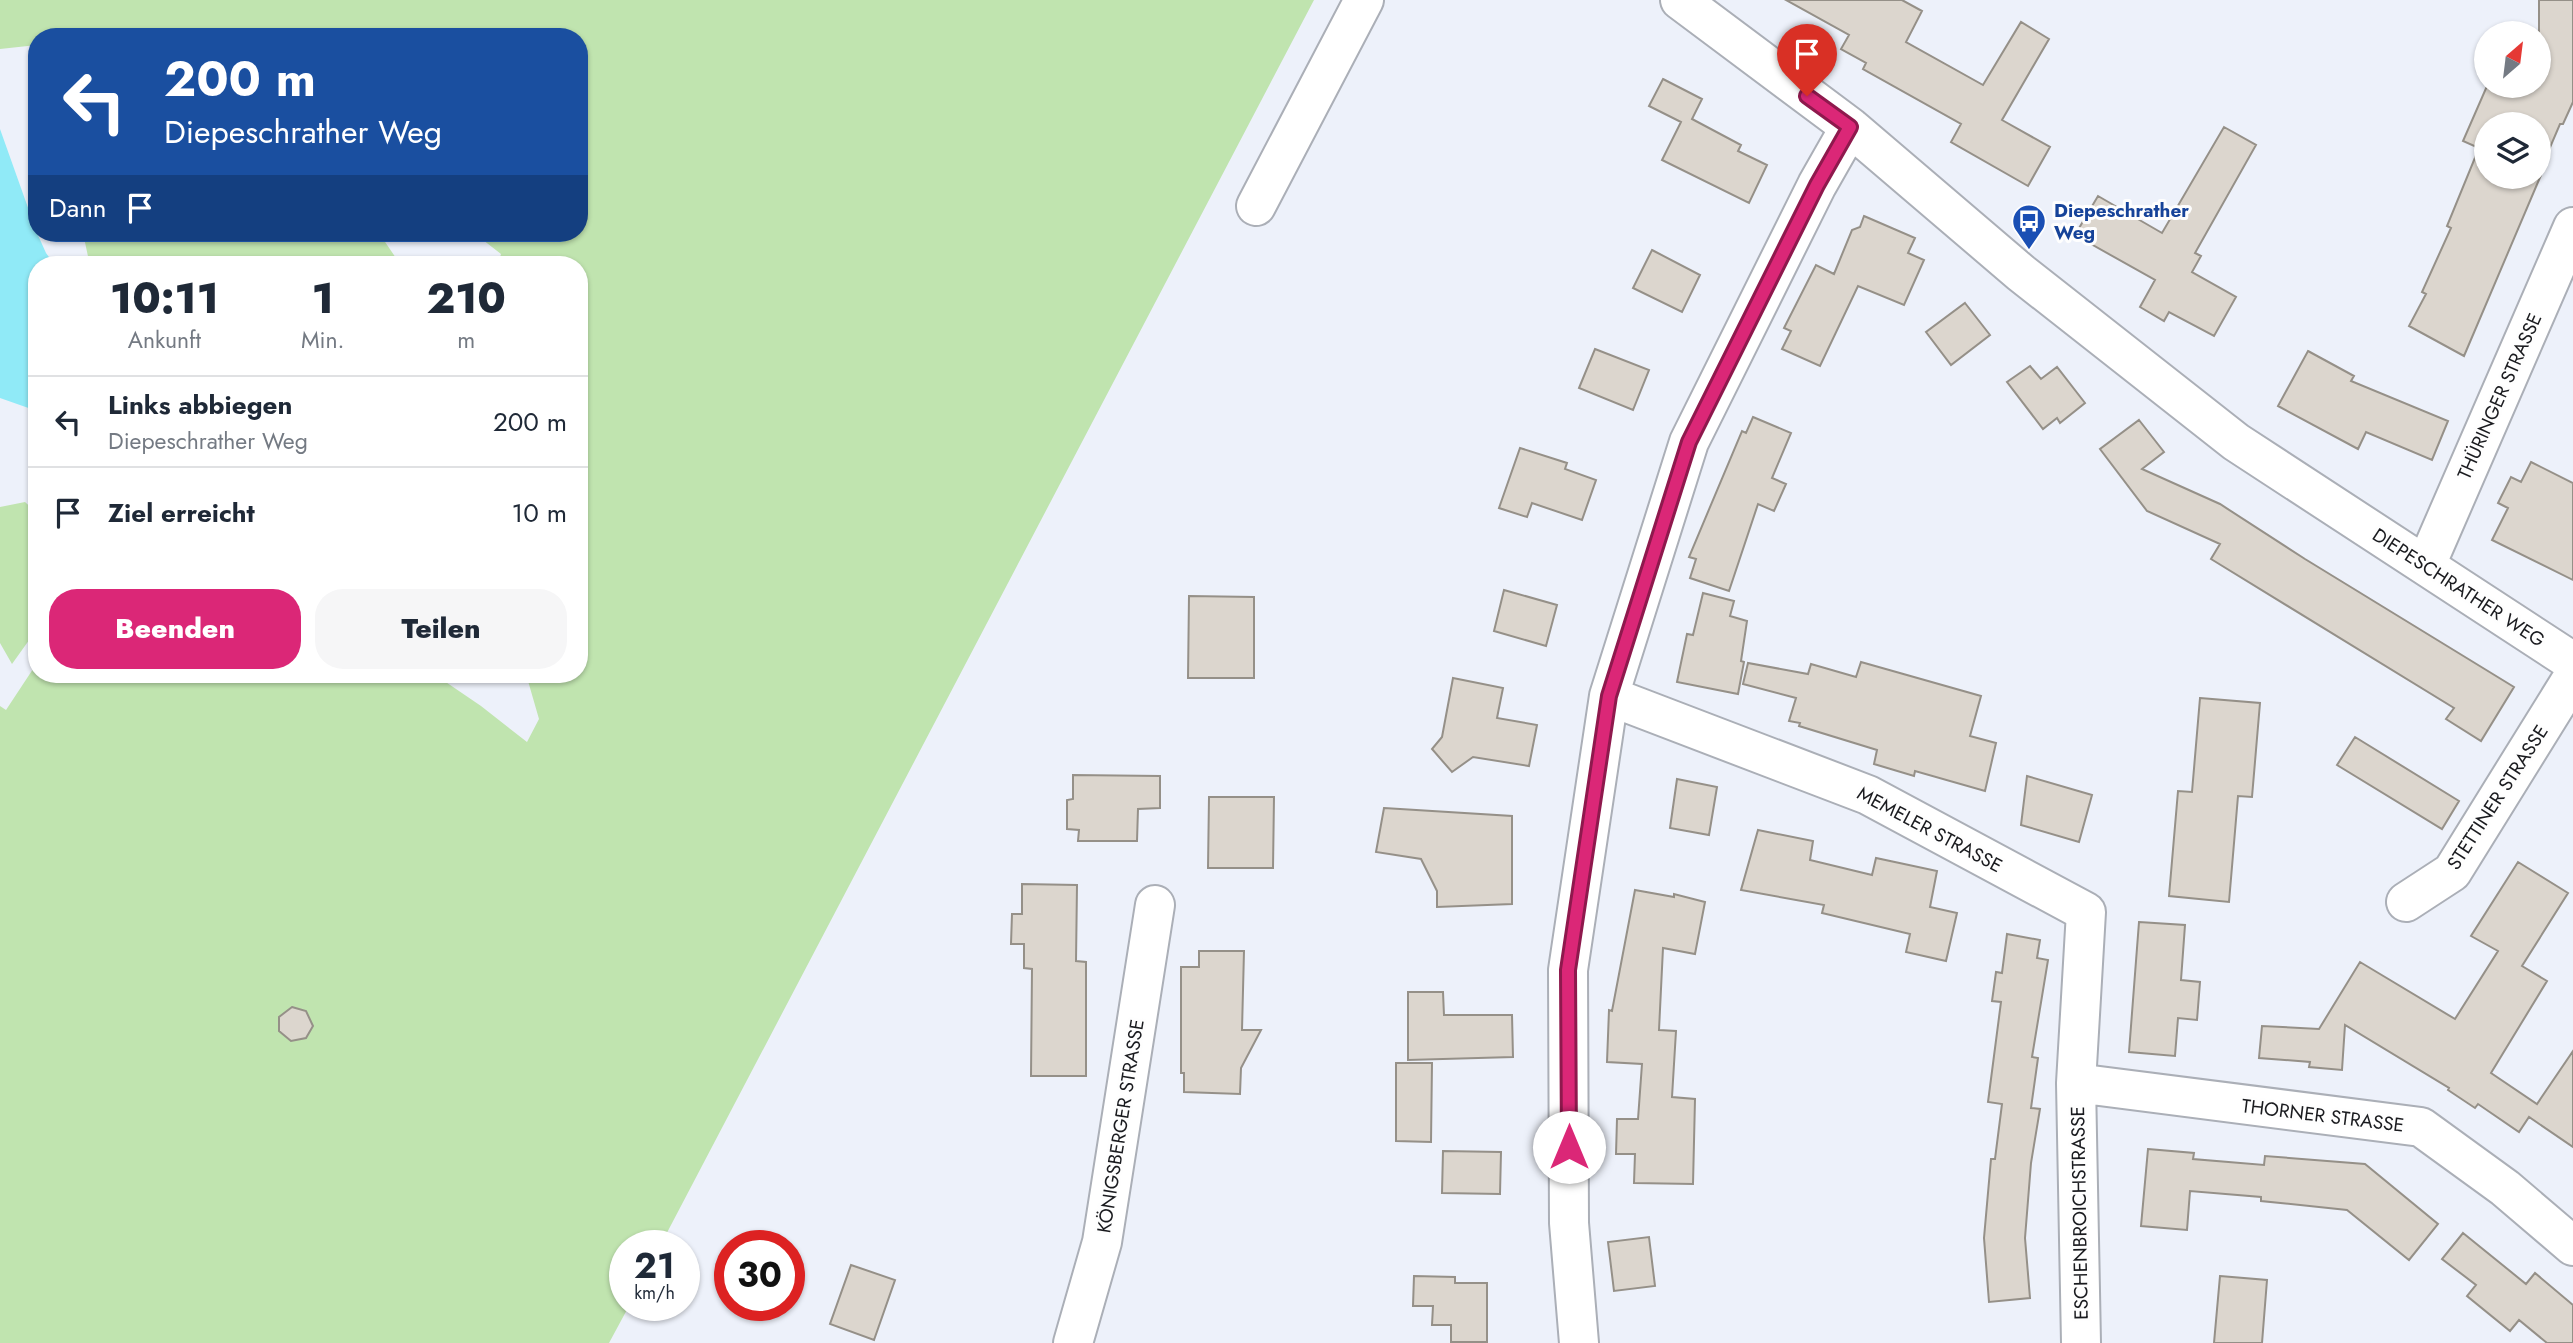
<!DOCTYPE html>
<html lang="de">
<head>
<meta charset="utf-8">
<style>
  body { margin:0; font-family:Jost,sans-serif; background:#f6f6f7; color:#1f2937; height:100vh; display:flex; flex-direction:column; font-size:26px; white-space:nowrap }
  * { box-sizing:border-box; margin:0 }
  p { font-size:23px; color:#747a83 }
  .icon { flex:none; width:38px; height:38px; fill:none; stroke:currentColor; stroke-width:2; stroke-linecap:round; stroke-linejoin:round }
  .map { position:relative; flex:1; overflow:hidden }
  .drawer { position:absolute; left:28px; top:256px; width:560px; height:427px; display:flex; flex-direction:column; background:#fff; border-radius:28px; box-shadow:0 2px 5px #0004 }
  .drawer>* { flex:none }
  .banner { position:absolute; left:28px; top:28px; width:560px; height:214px; border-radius:28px; box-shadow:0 2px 5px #0004; background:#1a4fa0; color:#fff; overflow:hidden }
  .needle { width:46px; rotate:28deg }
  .fabs { position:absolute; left:2474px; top:21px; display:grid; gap:14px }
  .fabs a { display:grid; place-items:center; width:77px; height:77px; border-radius:50%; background:#fff; box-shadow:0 2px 5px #0004; font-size:35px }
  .speed { position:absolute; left:609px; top:1230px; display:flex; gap:14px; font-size:35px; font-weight:700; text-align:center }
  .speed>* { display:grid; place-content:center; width:91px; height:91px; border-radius:50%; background:#fff; box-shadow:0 2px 5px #0004; line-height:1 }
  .speed small { font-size:18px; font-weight:400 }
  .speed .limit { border:10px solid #d22; background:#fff; color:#111 }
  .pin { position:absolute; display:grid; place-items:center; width:60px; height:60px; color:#fff; margin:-72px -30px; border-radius:50% 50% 50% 0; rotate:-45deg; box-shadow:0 0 7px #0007 }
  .pin .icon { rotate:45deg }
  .me { position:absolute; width:77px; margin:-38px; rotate:0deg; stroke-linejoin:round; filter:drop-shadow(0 0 5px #0008) }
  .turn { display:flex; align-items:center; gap:24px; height:147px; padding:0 21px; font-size:32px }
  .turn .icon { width:91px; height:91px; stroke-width:2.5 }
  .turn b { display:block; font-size:49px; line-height:60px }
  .then { display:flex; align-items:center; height:66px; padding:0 21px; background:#0003; gap:14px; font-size:26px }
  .eta { display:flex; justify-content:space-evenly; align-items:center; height:119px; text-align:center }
  .eta b { font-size:42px; font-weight:800; line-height:49px }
  .cta { display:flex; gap:14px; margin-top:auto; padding:14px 21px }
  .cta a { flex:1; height:80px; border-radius:28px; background:#db2777; color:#fff; font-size:28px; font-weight:800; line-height:80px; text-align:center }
  .cta a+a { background:#f6f6f7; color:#1f2937 }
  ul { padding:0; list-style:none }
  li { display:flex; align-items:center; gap:21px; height:91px; padding:0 21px; border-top:2px solid #e0e1e3 }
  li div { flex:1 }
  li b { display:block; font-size:26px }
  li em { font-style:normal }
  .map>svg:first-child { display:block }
  .green { fill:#c0e4af }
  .water { fill:#90eaf7 }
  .building { fill:#dcd6ce; stroke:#959088; stroke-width:2 }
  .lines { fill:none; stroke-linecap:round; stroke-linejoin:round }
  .minor-casing { stroke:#abafb7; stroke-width:42 }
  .minor { stroke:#fff; stroke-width:38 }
  .route-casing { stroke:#8e194d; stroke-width:18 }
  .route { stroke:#db2777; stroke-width:12 }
  .labels { text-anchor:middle; stroke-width:6; stroke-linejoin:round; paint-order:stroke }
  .transit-label { font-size:19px; font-weight:bold; fill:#164399; stroke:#fefefe; text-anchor:start }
  .street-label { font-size:19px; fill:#1a1b1f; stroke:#fefefe }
</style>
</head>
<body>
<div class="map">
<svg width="2573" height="1343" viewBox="0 0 2573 1343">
  <rect width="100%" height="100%" fill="#edf1fa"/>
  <!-- green -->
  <path class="green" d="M 0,0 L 1314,0 L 660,1246 L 625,1246 L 625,1306 L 629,1306 L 609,1343 L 0,1343 L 0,706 L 6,710 L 37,663 L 37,674 L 434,674 L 481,706 L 527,742 L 539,719 L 526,674 L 579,674 L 579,264 L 498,264 L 501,254 L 474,233 L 579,233 L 579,37 L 276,37 L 251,32 L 182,29 L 111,37 L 37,37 L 37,45 L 0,49 Z
    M 83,233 L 379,233 L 400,264 L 93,264 L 89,261 Z
    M 25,502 L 37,513 L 37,629 L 12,664 L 0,643 L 0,507 Z"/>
  <!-- water -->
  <path class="water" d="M 0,129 L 37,233 L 46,253 L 54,264 L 37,264 L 37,411 L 0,398 Z"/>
  <!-- building -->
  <path class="building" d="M 1786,0 L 1902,0 L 1922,11 L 1906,42 L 1983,85 L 2021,22 L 2049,39 L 2002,120 L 2050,147 L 2028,186 L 1951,142 L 1961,124 L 1863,69 L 1866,63 L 1841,49 L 1849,35 Z
    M 2539,0 L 2573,0 L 2573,102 L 2563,124 L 2560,124 L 2539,173 L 2539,124 L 2487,124 L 2487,177 L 2539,177 L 2541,175 L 2464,356 L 2409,326 L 2426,294 L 2422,292 L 2451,228 L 2447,226 L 2479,148 L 2463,141 L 2487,86 L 2539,86 Z
    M 1663,79 L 1702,99 L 1692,119 L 1741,145 L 1738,151 L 1767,165 L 1749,203 L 1662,160 L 1681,122 L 1649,106 Z
    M 2224,127 L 2256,145 L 2195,253 L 2201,256 L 2192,272 L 2236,297 L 2214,336 L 2169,312 L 2164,321 L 2140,307 L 2155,280 L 2075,235 L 2098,196 L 2162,233 Z
    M 1864,216 L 1915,238 L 1908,253 L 1924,260 L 1904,305 L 1858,286 L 1820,366 L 1782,349 L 1791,331 L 1784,328 L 1816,265 L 1834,274 L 1852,230 L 1860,227 Z
    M 1652,250 L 1700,275 L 1682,312 L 1633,288 Z
    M 1965,303 L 1990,335 L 1951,365 L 1926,332 Z
    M 1595,349 L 1649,370 L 1633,410 L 1579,388 Z
    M 2308,351 L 2354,376 L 2351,381 L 2448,421 L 2432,460 L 2366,432 L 2358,449 L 2278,406 Z
    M 2030,366 L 2041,379 L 2057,367 L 2085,403 L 2060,423 L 2057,418 L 2043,429 L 2007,382 Z
    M 1753,417 L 1791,433 L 1772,478 L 1786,484 L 1774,511 L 1758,504 L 1729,591 L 1690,578 L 1696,559 L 1689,557 L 1742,431 L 1746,433 Z
    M 2139,420 L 2164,452 L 2142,469 L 2220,504 L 2305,559 L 2514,687 L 2481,741 L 2446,719 L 2454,708 L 2211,559 L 2220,544 L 2147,511 L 2100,449 Z
    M 1520,448 L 1567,463 L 1565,469 L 1596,480 L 1582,520 L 1532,503 L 1527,517 L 1499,508 Z
    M 2531,462 L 2573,483 L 2573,580 L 2492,540 L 2508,508 L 2498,503 L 2511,477 L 2521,482 Z
    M 1504,590 L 1557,605 L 1546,646 L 1494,631 Z
    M 1703,593 L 1734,601 L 1730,616 L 1747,621 L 1741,661 L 1744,662 L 1738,694 L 1677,682 L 1687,634 L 1693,635 Z
    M 1189,596 L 1254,597 L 1254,678 L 1188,678 Z
    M 1861,662 L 1981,696 L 1970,736 L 1996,743 L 1985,791 L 1915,771 L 1914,776 L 1874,764 L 1877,750 L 1799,726 L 1800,723 L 1789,721 L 1796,698 L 1743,684 L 1748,663 L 1808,674 L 1811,664 L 1856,677 Z
    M 1453,678 L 1503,688 L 1497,718 L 1537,725 L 1529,766 L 1473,757 L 1452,772 L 1432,749 L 1442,737 Z
    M 2200,698 L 2260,703 L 2252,797 L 2238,796 L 2229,902 L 2169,896 L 2178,791 L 2192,792 Z
    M 2355,737 L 2459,801 L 2442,829 L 2337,765 Z
    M 1073,775 L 1160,776 L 1160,808 L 1138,809 L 1137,841 L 1078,841 L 1079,830 L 1067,829 L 1067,800 L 1073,799 Z
    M 2027,776 L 2092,795 L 2079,842 L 2021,825 Z
    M 1677,779 L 1717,787 L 1709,835 L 1670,828 Z
    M 1209,797 L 1274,797 L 1273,868 L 1208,868 Z
    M 1384,808 L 1512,816 L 1512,904 L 1437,907 L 1437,891 L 1421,859 L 1376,852 Z
    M 1758,830 L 1813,841 L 1810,860 L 1872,875 L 1876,858 L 1937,871 L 1930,907 L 1957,913 L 1946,961 L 1906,952 L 1910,934 L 1822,913 L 1824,905 L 1741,890 Z
    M 2518,862 L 2568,893 L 2522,966 L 2547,981 L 2491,1073 L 2537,1104 L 2573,1051 L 2573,1147 L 2529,1117 L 2519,1132 L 2478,1104 L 2475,1108 L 2448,1090 L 2449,1088 L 2345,1025 L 2342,1070 L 2309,1067 L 2310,1062 L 2259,1058 L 2262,1026 L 2319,1029 L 2360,962 L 2455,1019 L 2498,951 L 2471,936 Z
    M 1022,884 L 1077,885 L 1076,961 L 1086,962 L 1086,1076 L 1031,1076 L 1032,969 L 1024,968 L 1024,944 L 1011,944 L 1012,914 L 1022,914 Z
    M 1635,890 L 1674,897 L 1674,894 L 1705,902 L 1695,954 L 1663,948 L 1659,1030 L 1676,1031 L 1672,1097 L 1695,1099 L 1693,1184 L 1634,1183 L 1635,1154 L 1616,1154 L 1617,1119 L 1638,1119 L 1642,1064 L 1607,1062 L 1609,1010 L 1612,1011 Z
    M 2139,922 L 2185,925 L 2181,980 L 2200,982 L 2197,1020 L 2178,1018 L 2175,1056 L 2129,1052 Z
    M 2007,934 L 2040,940 L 2037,958 L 2048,960 L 2032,1057 L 2038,1058 L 2031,1108 L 2040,1109 L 2031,1163 L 2025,1238 L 2030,1298 L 1989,1302 L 1984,1238 L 1991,1159 L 1995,1159 L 2002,1104 L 1988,1102 L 2001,1002 L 1992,1001 L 1996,972 L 2002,973 Z
    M 1199,951 L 1244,951 L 1242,1030 L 1261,1030 L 1241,1068 L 1240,1094 L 1184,1092 L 1184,1073 L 1181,1073 L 1181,967 L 1199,967 Z
    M 1408,992 L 1443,992 L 1444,1015 L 1512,1015 L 1513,1057 L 1408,1060 Z
    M 292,1007 L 306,1011 L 313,1026 L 306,1038 L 291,1041 L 279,1031 L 279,1017 Z
    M 1396,1063 L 1432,1063 L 1431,1142 L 1396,1141 Z
    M 2148,1149 L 2194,1153 L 2193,1159 L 2264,1165 L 2265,1156 L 2365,1164 L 2438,1224 L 2409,1260 L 2347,1210 L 2261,1201 L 2261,1197 L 2190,1191 L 2187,1230 L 2141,1226 Z
    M 1443,1151 L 1501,1152 L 1500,1194 L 1442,1193 Z
    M 2463,1233 L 2526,1284 L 2535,1273 L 2573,1305 L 2573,1343 L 2547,1343 L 2519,1320 L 2510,1331 L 2467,1296 L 2476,1285 L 2442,1259 Z
    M 1649,1237 L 1655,1286 L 1614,1291 L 1608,1242 Z
    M 851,1265 L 895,1280 L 874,1340 L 830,1324 Z
    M 1414,1276 L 1455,1277 L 1455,1283 L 1487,1283 L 1487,1342 L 1451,1342 L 1451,1325 L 1432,1325 L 1433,1306 L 1413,1306 Z
    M 2220,1276 L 2267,1280 L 2262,1343 L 2214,1343 Z"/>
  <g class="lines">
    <!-- minor casing -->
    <g class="minor-casing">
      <path id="minor" d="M 1680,0 L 1850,127 L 2021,273 L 2236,442 L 2573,662
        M 1256,206 L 1364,0
        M 2426,565 L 2573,227
        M 1609,696 L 1868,795 L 2086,912 L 2076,1083 L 2081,1343
        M 2406,902 L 2452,872 L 2573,677
        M 2076,1083 L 2421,1127 L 2505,1188 L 2573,1246
        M 1073,1343 L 1102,1242 L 1155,905
        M 1579,1343 L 1569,1223 L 1568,970 L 1609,696 L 1689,442 L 1817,185 L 1850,127"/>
    </g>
    <!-- minor -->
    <use href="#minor" class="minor"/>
  </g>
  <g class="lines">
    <!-- route casing -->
    <g class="route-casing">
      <path id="route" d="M 1569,1147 L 1568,970 L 1609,696 L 1689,442 L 1817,185 L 1850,127 L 1807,96"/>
    </g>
    <!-- route -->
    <use href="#route" class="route"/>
  </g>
  <!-- icons -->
  <defs>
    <g id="bus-pin" transform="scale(1.75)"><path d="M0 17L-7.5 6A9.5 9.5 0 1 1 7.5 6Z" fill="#1a4fb4" stroke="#fefefe"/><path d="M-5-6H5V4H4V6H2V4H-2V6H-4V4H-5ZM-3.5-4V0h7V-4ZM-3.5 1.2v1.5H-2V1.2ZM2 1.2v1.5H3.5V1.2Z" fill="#fff"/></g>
  </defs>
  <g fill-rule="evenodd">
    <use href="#bus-pin" x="2029" y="221"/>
  </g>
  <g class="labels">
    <!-- transit labels -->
    <g class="transit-label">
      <text x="2054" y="217">Diepeschrather<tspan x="2054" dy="22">Weg</tspan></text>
    </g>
    <!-- street labels -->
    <g class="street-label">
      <text transform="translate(2499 396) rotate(-66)" y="7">THÜRINGER STRASSE</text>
      <text transform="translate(2459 587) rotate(33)" y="7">DIEPESCHRATHER WEG</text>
      <text transform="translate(2497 797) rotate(-57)" y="7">STETTINER STRASSE</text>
      <text transform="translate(1930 829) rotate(28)" y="7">MEMELER STRASSE</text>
      <text transform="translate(2323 1115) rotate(7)" y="7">THORNER STRASSE</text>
      <text transform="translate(1120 1126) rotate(-81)" y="7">KÖNIGSBERGER STRASSE</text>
      <text transform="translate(2079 1213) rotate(-91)" y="7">ESCHENBROICHSTRASSE</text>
    </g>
  </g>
</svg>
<div class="fabs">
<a><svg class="needle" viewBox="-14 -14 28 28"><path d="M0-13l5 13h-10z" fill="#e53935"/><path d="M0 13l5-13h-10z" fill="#747a83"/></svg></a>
<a><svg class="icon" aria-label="layers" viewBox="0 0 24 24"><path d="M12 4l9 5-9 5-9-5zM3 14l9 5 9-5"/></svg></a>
</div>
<div class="speed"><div>21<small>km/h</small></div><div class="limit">30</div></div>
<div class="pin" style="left:1807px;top:96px;background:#d93025"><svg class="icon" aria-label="arrive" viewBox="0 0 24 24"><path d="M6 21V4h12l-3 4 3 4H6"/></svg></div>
<svg class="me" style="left:1569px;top:1147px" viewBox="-20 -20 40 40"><circle r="19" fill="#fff"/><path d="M0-13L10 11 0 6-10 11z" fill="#db2777"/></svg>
<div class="banner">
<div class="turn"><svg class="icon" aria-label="left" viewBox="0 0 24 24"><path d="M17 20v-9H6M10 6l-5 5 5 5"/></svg><div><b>200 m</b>Diepeschrather Weg</div></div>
<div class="then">Dann<svg class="icon" aria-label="arrive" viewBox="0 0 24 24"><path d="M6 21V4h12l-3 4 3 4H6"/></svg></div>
</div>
<section class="drawer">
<div class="eta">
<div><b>10:11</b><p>Ankunft</p></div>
<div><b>1</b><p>Min.</p></div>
<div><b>210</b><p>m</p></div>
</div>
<ul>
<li><svg class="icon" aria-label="left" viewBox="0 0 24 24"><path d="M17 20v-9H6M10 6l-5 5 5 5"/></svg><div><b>Links abbiegen</b><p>Diepeschrather Weg</p></div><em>200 m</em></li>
<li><svg class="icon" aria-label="arrive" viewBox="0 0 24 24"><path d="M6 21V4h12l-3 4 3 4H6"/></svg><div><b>Ziel erreicht</b></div><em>10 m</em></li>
</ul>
<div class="cta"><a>Beenden</a><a>Teilen</a></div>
</section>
</div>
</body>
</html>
